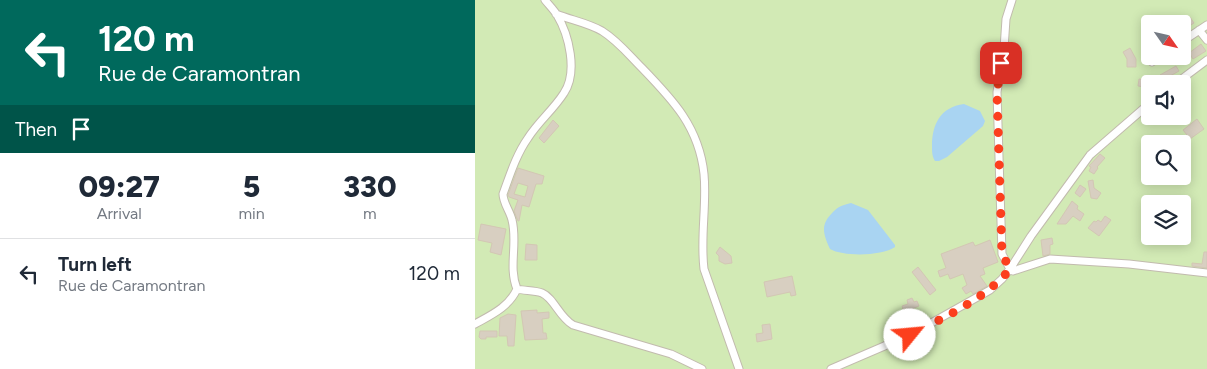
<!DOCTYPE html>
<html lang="en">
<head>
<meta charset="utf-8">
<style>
  body { margin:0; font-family:Figtree,sans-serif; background:#f2f2f3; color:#1f2937; height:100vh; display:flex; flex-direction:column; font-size:19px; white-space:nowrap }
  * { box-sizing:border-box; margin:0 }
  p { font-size:16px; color:#747a83 }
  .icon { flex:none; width:28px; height:28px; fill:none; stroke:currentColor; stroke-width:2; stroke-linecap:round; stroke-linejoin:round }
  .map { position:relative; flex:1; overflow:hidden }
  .panel { display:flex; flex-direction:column; background:#fff; width:475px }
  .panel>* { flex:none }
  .hud { background:#00695c; color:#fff; overflow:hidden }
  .needle { width:32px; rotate:124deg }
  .fabs { position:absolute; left:666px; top:15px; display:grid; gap:10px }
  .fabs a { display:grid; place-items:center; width:50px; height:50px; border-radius:5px; background:#fff; box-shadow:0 2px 12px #0003; font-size:25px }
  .pin { position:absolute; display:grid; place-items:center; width:42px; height:42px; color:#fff; margin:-21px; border-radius:10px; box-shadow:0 2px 8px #0006 }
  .me { position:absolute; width:55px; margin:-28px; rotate:62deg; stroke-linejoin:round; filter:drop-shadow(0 0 4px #0008) }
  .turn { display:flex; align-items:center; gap:18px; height:105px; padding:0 15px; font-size:22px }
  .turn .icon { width:65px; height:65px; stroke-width:2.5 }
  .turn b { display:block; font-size:35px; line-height:42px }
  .then { display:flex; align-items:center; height:48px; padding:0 15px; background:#0003; gap:10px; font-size:19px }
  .eta { display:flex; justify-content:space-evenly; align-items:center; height:85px; text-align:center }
  .eta b { font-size:30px; font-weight:800; line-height:35px }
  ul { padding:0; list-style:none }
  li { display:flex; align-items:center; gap:15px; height:70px; padding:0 15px; border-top:1px solid #e0e1e3 }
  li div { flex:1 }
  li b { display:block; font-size:19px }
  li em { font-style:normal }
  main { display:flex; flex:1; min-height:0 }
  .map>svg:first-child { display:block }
  .green { fill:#d2eab5; fill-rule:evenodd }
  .water { fill:#a9d4f2 }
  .building { fill:#d8cfc1; stroke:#d3c7b4; fill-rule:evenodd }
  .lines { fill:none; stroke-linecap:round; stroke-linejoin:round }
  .minor-casing { stroke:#c2bbae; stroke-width:9 }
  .minor { stroke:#fff; stroke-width:7 }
  .route { stroke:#fc3f1d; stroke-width:9; stroke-dasharray:0 16.2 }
</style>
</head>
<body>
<main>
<section class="panel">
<div class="hud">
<div class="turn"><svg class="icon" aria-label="left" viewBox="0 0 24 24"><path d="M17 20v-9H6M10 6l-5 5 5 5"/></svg><div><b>120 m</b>Rue de Caramontran</div></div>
<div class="then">Then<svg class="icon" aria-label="arrive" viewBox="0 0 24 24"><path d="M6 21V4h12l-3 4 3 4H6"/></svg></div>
</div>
<div class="eta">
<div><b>09:27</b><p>Arrival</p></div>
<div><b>5</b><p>min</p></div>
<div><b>330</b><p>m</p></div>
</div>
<ul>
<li><svg class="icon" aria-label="left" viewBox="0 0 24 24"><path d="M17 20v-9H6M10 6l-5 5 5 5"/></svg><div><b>Turn left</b><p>Rue de Caramontran</p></div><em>120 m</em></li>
</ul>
</section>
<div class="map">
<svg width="732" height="369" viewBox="0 0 732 369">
  <rect width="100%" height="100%" fill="#f6f3ec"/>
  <!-- green -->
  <path class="green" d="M 0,0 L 732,0 L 732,369 L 0,369 ZM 675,24 L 708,24 L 708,56 L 675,56 ZM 675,84 L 708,84 L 708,116 L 675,116 ZM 675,144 L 708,144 L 708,176 L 675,176 ZM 675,204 L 708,204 L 708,236 L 675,236 Z"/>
  <!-- water -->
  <path class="water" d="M 489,104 L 505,111 L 510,121 L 508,126 L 472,157 L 464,161 L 460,161 C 457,156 457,152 457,146 C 457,125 465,107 489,104 Z
    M 376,203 L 393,210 L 420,245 L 420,247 C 407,256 369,257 355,249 C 348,233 345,225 358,212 C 364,206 368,205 376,203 Z"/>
  <!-- building -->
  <path class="building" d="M 715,17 L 719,23 L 708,30 L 708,22 Z
    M 726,44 L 731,51 L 718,59 L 714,53 Z
    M 655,48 L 661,59 L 661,67 L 652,67 L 652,59 L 648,52 Z
    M 701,66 L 704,71 L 688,80 L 685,75 Z
    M 664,79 L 675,81 L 675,94 L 670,87 L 663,86 Z
    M 708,86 L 716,97 L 708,104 Z
    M 722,119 L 729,129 L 715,139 L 708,130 Z
    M 78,120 L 84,126 L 69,143 L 64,138 Z
    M 625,154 L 630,158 L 622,167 L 623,168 L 619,174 L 614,171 L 616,167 L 614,166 Z
    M 43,168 L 69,176 L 67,184 L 61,184 L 54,207 L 47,205 L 44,221 L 43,221 L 39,211 L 43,200 L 34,197 L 33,195 ZM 43,183 L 53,186 L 50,197 L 39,194 Z
    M 618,180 L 619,188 L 626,193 L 622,199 L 616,198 L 613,181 Z
    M 605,185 L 611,189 L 605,197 L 600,193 Z
    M 597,201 L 603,206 L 602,209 L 609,214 L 605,221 L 598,216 L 591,224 L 582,224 Z
    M 630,216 L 636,220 L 624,236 L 613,228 L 619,221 L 621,222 L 623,220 L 626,222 Z
    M 6,224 L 31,229 L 26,255 L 15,252 L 17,243 L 3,240 Z
    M 577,238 L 578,244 L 575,245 L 575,254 L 568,256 L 566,240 Z
    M 515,240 L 523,262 L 508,268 L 510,274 L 505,276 L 512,286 L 498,294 L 496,291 L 491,294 L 487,288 L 492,285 L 488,274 L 475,279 L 473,274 L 465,277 L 463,271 L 471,268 L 466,254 L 498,242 L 500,246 Z
    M 51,244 L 62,245 L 62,260 L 50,260 Z
    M 245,247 L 256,256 L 257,263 L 250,264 L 244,261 L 244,256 L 241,253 Z
    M 729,252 L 732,252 L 732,268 L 717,266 L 717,263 L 727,264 Z
    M 443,267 L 461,290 L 455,295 L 437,272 Z
    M 317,276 L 321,295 L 316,296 L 315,292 L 292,297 L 289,282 Z
    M 437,298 L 439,302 L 442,301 L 444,306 L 437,309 L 438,312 L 432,314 L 431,311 L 429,312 L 427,306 L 433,304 L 432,300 Z
    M 62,310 L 62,313 L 74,312 L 74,318 L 67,319 L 68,333 L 71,333 L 72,339 L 50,340 L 46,311 Z
    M 33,314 L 41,315 L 39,346 L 33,346 L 32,336 L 24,336 L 25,318 Z
    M 295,324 L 297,339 L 282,342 L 281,334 L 288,333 L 287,325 Z
    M 5,331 L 22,331 L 22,337 L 11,337 L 11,339 L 6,339 L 4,337 Z"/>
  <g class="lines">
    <!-- minor casing -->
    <g class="minor-casing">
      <path id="minor" d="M 81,14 C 96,20 113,23 127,31 C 143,41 154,55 167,68 C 198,100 224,127 229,174 C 232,205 225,237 229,269 L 264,369
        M 724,30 L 732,40
        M 708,41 L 732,25
        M 677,62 L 685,56
        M 700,84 L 732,60
        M 535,269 L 527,254 L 522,92 L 529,49 L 531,19 L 537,0
        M 535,269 L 538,271 L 575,259 L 654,264 L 732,273
        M 42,289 C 33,267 43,243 37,220 C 35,211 28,203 28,194 C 35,175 41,155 53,138 C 63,122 79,109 89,93 C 103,72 94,35 82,15 C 79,10 74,5 70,0
        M 0,324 C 16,315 34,307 42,289 C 50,291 59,290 67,293 C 79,298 84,317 98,325 L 196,354 L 227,369
        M 356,369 L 435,335 L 515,290 L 527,279 L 535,269 L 556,236 L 615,155 L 675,103"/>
    </g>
    <!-- minor -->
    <use href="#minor" class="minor"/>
  </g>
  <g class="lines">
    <!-- route -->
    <path class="route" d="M 435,335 C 468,318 512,298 535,269 L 527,254 L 522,92 L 526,63"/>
  </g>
</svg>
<div class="fabs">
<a><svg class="needle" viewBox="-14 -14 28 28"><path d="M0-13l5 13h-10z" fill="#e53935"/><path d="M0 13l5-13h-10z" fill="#747a83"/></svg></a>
<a><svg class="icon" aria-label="sound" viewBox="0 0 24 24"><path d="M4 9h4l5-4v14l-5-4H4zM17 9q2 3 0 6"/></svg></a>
<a><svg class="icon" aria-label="search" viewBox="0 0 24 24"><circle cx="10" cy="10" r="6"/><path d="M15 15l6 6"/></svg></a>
<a><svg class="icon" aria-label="layers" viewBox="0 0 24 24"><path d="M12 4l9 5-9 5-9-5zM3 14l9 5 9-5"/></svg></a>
</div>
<div class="pin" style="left:526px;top:63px;background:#d93025"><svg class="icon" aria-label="arrive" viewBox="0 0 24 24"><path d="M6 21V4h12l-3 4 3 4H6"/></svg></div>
<svg class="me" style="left:435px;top:335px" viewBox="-20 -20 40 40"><circle r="19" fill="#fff"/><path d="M0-13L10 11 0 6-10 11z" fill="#fc3f1d"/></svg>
</div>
</main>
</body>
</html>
